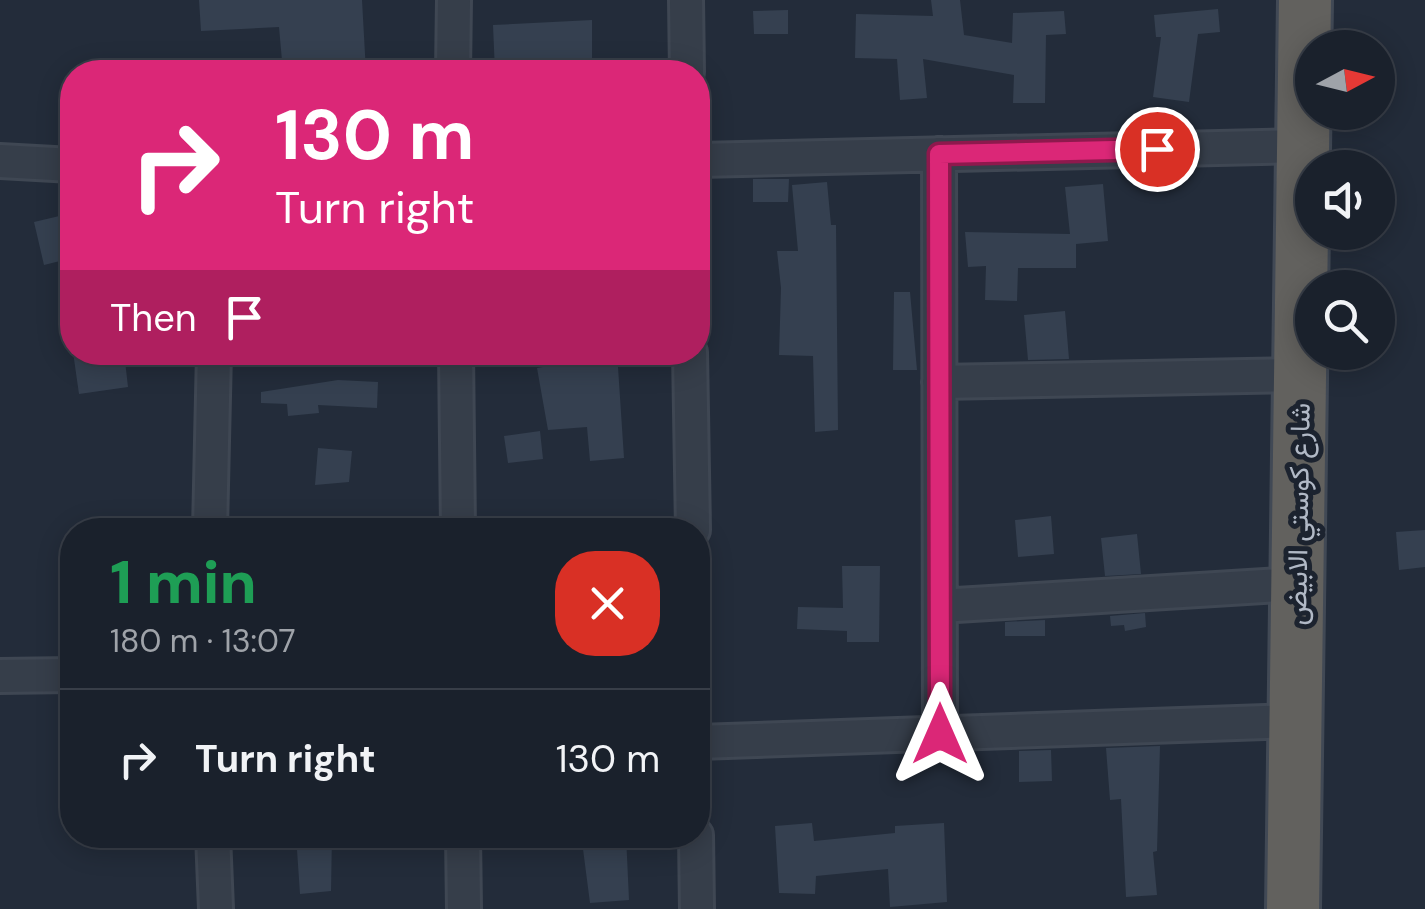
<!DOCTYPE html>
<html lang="en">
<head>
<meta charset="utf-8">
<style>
  body { margin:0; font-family:"DM Sans",Vazirmatn,sans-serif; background:#232934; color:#f1f3f6; height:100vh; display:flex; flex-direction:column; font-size:38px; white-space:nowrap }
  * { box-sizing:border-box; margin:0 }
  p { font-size:32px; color:#9fa3a9 }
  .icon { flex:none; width:55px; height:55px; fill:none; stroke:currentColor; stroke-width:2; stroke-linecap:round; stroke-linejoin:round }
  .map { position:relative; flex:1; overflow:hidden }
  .panel { position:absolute; left:60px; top:518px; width:650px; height:330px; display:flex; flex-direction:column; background:#1a212c; border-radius:40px; box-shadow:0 5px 25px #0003,0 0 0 2px #383e48 }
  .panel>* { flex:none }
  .hud { position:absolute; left:60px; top:60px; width:650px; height:305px; border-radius:40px; box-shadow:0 5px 25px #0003,0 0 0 2px #383e48; background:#db2777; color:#fff; overflow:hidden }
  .needle { width:65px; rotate:83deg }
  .controls { position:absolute; left:1295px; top:30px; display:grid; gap:20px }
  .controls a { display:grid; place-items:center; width:100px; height:100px; border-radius:50%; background:#1a212c; box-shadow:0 5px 25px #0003,0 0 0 2px #383e48; font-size:50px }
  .pin { position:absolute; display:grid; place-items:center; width:85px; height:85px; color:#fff; margin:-42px; border:5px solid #fff; border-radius:50%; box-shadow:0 2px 10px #0007 }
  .me { position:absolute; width:110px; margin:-55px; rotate:0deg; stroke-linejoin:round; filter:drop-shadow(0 0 8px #0008) }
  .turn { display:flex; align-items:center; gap:35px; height:210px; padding:0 50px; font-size:45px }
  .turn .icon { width:130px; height:130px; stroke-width:2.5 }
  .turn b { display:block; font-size:70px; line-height:85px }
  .then { display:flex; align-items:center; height:95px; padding:0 50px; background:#0003; gap:20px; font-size:38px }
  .round { display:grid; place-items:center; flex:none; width:105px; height:105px; border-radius:40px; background:#232934 }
  .overview { display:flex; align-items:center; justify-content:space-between; height:170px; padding:0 50px }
  h1 { font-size:60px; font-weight:800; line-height:75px; color:#1e9e55 }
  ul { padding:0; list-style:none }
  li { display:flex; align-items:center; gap:30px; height:140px; padding:0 50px; border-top:2px solid #383e48 }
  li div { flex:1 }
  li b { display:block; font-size:38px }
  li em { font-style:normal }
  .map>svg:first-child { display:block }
  .building { fill:#354050 }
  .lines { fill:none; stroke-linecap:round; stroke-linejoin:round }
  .minor-casing { stroke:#3f4753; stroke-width:38 }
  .trunk-casing { stroke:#414955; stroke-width:58 }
  .minor { stroke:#363e4a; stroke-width:32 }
  .trunk { stroke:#62615e; stroke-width:52 }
  .route-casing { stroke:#8e194d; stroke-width:25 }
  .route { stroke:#db2777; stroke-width:18 }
  .labels { text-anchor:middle; stroke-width:10; stroke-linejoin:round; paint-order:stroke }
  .street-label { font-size:28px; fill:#b1b9c6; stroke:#1c232f }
</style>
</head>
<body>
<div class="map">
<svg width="1425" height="909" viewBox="0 0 1425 909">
  <rect width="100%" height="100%" fill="#232c3a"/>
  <!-- building -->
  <path class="building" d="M 199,0 L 362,0 L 366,72 L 283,72 L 279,27 L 201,31 Z
    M 931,0 L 960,0 L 964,35 L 1012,43 L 1013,13 L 1064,11 L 1066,34 L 1046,35 L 1045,103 L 1013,103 L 1014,75 L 923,59 L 927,98 L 900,100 L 897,59 L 855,58 L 856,14 L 933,16 Z
    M 1218,9 L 1220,32 L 1198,34 L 1189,102 L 1153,97 L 1161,37 L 1156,37 L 1154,15 Z
    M 788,10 L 788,34 L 754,34 L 753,11 Z
    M 592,20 L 592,72 L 495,72 L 493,25 Z
    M 753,179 L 789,179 L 788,202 L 753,202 Z
    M 827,182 L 831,225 L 836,225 L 838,430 L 815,432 L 813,356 L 779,355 L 781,288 L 777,251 L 798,251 L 792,185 Z
    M 1103,184 L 1108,241 L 1076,244 L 1076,268 L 1018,268 L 1017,301 L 985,300 L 986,266 L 968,267 L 965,232 L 1070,234 L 1065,187 Z
    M 72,213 L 72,258 L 44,265 L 34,222 Z
    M 894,292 L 910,292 L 917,370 L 893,370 Z
    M 1065,311 L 1069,359 L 1028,360 L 1024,315 Z
    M 73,352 L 124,352 L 128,387 L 79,394 Z
    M 542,352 L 617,352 L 624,458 L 590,461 L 587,427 L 548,430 L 537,368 L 543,367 Z
    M 338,380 L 378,382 L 377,408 L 318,405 L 319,413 L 288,416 L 287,404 L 261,403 L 261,392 Z
    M 540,431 L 543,459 L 508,463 L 504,436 Z
    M 318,448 L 352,451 L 349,482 L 315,485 Z
    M 1051,516 L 1054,554 L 1018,557 L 1015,520 Z
    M 1425,530 L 1425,567 L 1399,570 L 1396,532 Z
    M 1137,534 L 1141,574 L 1105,576 L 1101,538 Z
    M 842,566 L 880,566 L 879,642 L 847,642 L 847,631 L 797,629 L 798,607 L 843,608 Z
    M 1145,613 L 1146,627 L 1125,631 L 1124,625 L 1111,626 L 1110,616 Z
    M 1045,620 L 1045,636 L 1005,636 L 1005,622 Z
    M 1160,746 L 1157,851 L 1153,852 L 1157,895 L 1126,897 L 1121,799 L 1110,800 L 1106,748 Z
    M 1051,750 L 1052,781 L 1019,782 L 1019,751 Z
    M 812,823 L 814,841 L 895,833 L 895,826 L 944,823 L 947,902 L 890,907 L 888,869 L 816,876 L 815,894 L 779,893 L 775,826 Z
    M 296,835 L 332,835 L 331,891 L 300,894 Z
    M 592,835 L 626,835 L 629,900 L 590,903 L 583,849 L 593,848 Z"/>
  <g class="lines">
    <!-- minor casing -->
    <g class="minor-casing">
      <path id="minor" d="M 686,0 L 687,72
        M 453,72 L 454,0
        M 939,154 L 940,733
        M 698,160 L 1303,146
        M 0,161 L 72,165
        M 456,352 L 458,530
        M 690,352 L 693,530
        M 939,382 L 1300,375
        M 210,530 L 214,352
        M 940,606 L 1297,584
        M 0,676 L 72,675
        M 698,742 L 1295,721
        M 213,835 L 216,909
        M 463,835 L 464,909
        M 696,835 L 697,909"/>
    </g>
    <!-- trunk casing -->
    <g class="trunk-casing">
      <path id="trunk" d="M 1293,909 L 1305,0"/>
    </g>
    <!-- minor -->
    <use href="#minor" class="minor"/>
    <!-- trunk -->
    <use href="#trunk" class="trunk"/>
  </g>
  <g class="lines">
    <!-- route casing -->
    <g class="route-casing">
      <path id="route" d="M 940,734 L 939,154 L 1157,149"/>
    </g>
    <!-- route -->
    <use href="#route" class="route"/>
  </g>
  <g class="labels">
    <!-- street labels -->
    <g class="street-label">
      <text transform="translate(1298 514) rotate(-89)" y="10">شارع كوستي الابيض</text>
    </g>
  </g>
</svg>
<div class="controls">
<a><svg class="needle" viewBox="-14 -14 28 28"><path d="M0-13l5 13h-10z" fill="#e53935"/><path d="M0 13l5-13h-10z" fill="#9fa3a9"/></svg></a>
<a><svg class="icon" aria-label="sound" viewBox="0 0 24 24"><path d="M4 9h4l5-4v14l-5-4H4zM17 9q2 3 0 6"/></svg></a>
<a><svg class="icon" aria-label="search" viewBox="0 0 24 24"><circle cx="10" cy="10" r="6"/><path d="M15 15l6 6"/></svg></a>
</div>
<div class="pin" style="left:1157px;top:149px;background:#d93025"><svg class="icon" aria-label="arrive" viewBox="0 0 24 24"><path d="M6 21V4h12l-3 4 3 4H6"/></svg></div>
<svg class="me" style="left:940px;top:734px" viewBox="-20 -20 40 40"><path d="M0-17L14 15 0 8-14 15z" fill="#db2777" stroke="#fff" stroke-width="4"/></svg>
<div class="hud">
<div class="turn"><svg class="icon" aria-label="right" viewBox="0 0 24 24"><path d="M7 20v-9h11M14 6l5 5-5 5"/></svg><div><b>130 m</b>Turn right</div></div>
<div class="then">Then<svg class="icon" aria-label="arrive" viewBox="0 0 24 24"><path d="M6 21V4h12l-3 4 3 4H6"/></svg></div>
</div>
<section class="panel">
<div class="overview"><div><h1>1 min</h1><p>180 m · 13:07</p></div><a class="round" style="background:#d93025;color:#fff"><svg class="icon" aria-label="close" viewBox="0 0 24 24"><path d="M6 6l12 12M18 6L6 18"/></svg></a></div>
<ul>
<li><svg class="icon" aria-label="right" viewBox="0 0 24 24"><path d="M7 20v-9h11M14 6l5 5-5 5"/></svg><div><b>Turn right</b></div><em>130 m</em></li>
</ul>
</section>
</div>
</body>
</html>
